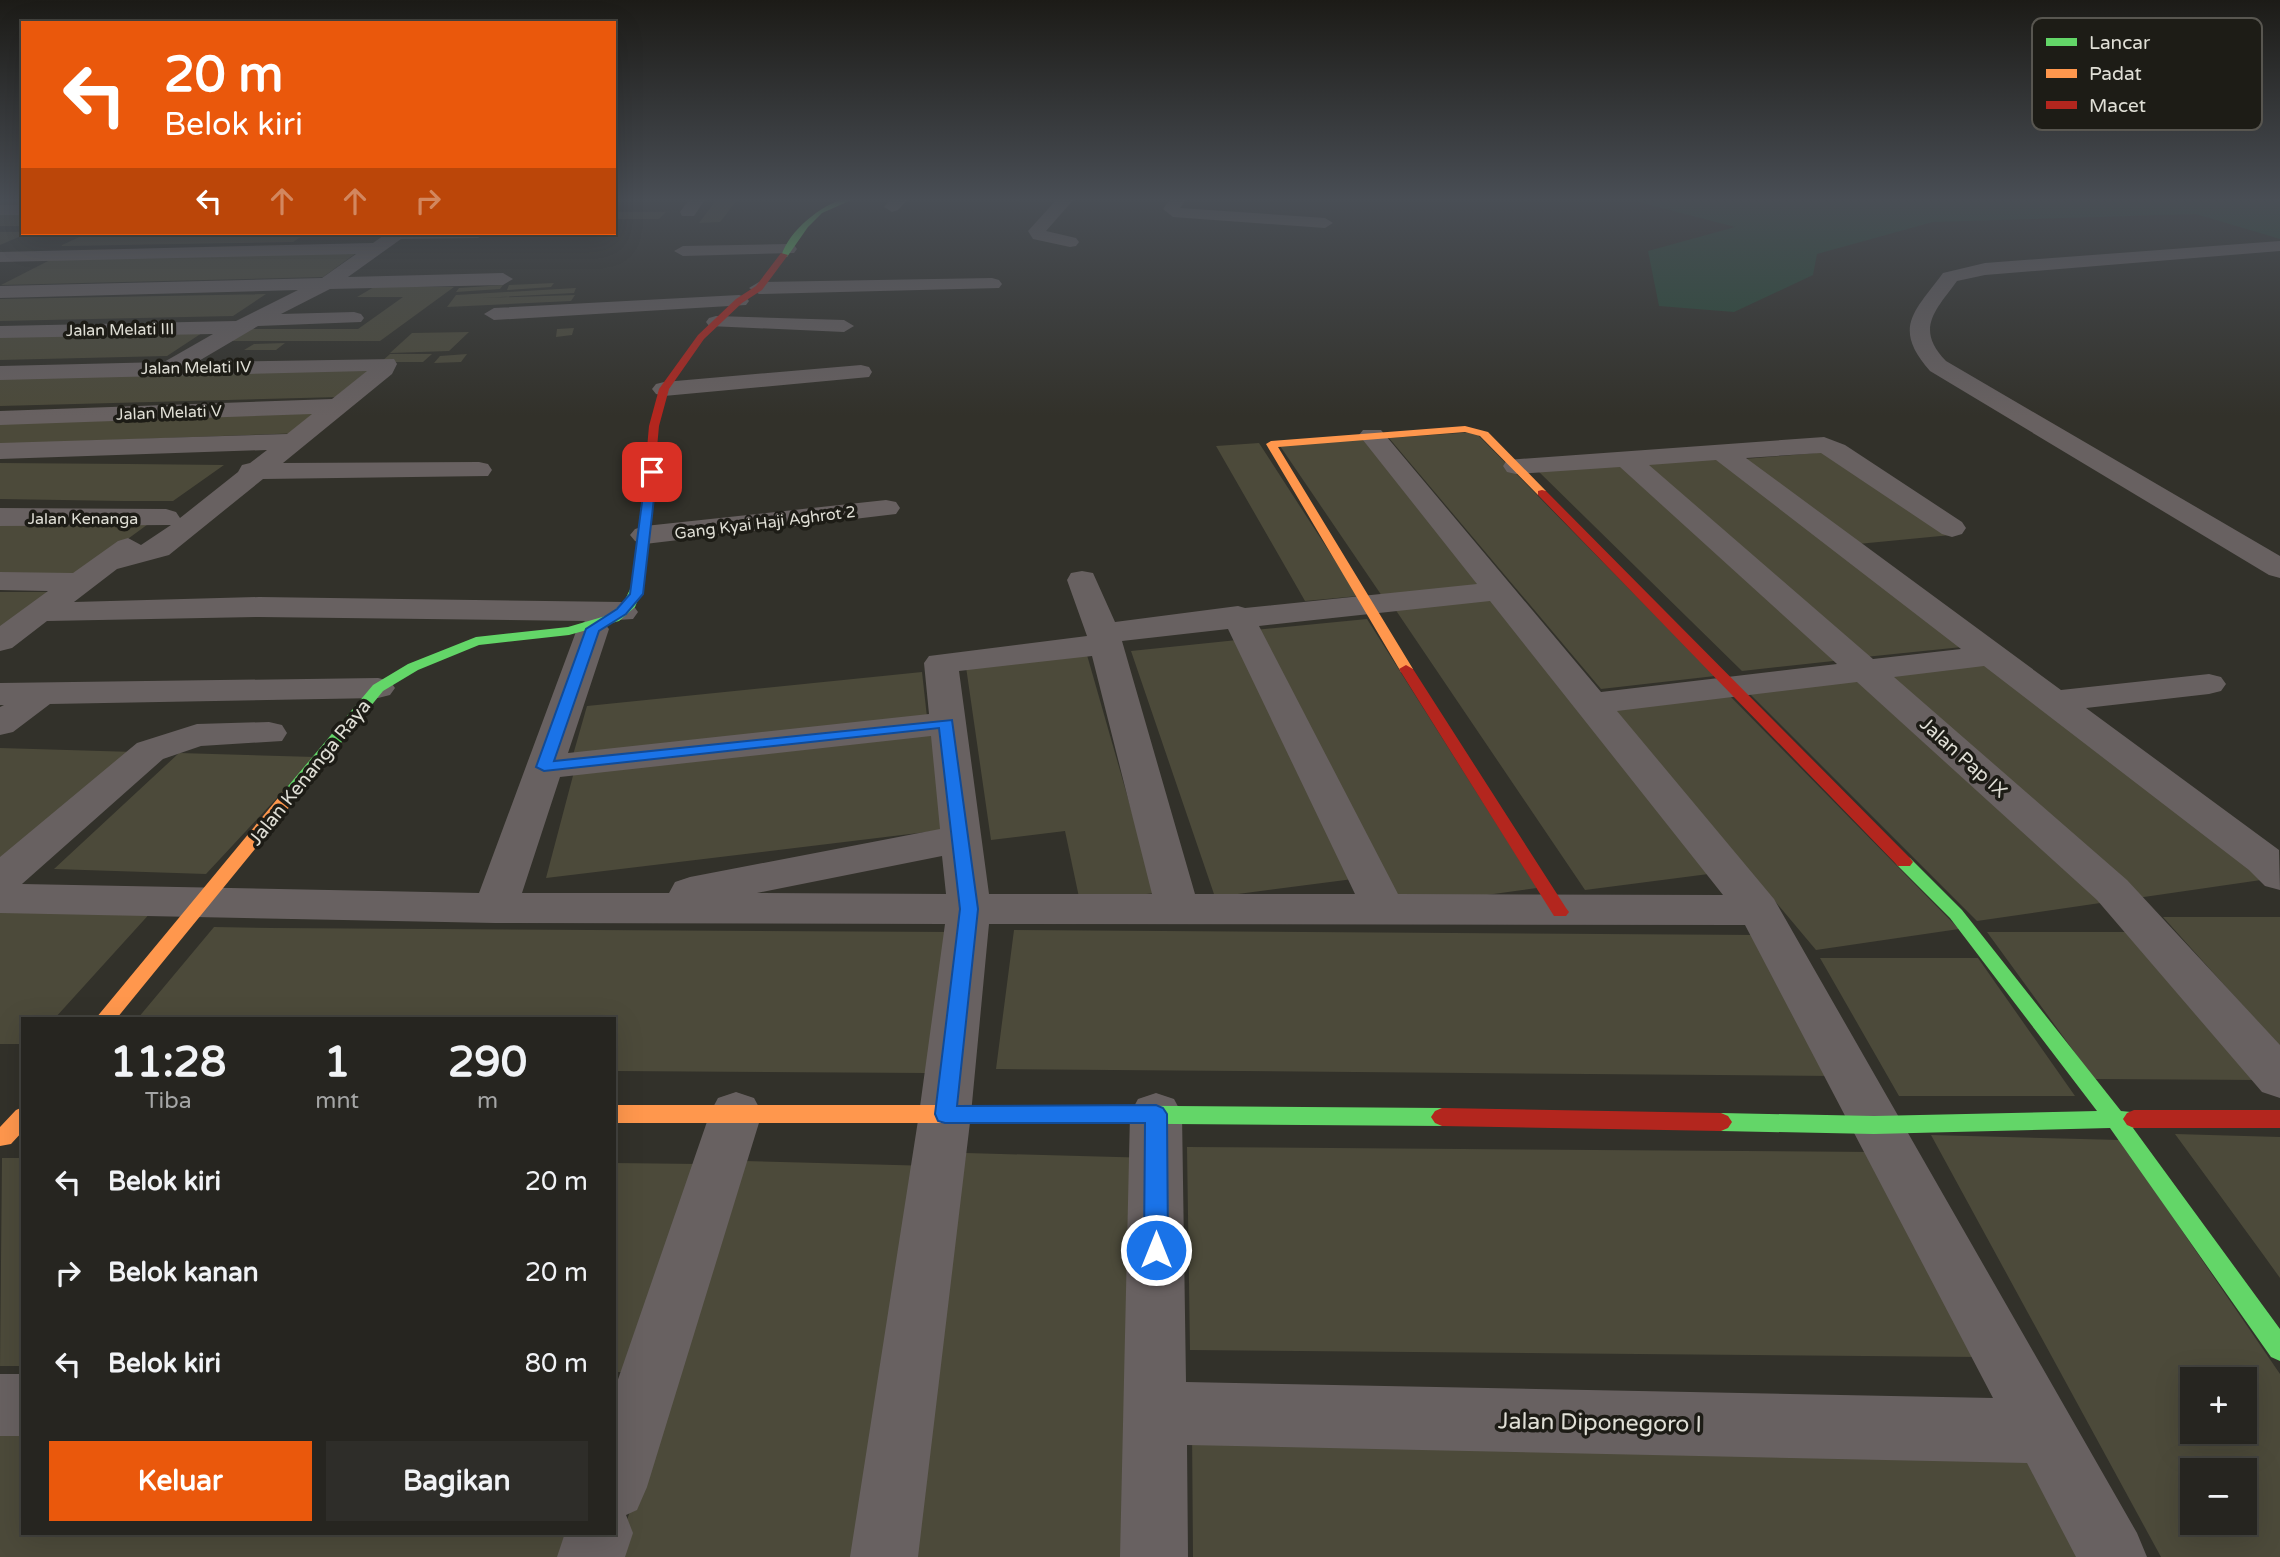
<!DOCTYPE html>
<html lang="id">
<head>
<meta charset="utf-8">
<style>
  body { margin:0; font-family:"Varela Round",sans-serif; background:#2e2d29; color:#f1f3f6; height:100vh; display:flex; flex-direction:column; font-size:26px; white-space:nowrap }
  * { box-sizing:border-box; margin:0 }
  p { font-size:23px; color:#a4a5a5 }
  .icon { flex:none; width:38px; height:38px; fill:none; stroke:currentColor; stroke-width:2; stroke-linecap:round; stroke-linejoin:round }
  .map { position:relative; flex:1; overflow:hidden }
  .details { position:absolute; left:21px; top:1017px; width:595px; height:518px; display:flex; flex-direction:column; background:#262520; border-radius:0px; box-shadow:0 7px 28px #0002,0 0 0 2px #42423e }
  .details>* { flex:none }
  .top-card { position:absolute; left:21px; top:21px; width:595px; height:214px; border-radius:0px; box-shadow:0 7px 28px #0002,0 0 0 2px #42423e; background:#ea580c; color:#fff; overflow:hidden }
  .controls { position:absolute; left:2180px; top:1367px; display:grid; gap:14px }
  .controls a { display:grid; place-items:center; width:77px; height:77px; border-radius:0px; background:#262520; box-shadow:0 7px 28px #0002,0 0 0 2px #42423e; font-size:35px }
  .pin { position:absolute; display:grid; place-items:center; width:60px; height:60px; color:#fff; margin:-30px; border-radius:14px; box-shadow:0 4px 10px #0006 }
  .me { position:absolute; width:77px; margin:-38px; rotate:0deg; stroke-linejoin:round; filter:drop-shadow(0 0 5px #0008) }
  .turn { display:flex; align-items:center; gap:24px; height:147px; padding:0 28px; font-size:32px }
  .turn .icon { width:91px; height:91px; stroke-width:2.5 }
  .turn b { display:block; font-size:49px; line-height:60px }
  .lanes { display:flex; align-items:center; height:66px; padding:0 28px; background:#0003; justify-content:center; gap:35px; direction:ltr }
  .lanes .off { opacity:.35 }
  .eta { display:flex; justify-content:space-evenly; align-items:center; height:119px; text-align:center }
  .eta b { font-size:42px; font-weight:700; line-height:49px }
  .action { display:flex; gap:14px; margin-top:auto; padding:14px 28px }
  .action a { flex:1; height:80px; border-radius:0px; background:#ea580c; color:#fff; font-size:28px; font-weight:700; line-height:80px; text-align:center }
  .action a+a { background:#2e2d29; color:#f1f3f6 }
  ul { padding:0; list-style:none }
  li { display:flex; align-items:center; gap:21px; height:91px; padding:0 28px }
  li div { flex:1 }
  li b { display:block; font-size:26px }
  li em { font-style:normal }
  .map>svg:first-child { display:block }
  .green { fill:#284936 }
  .building { fill:#4c4a3a; fill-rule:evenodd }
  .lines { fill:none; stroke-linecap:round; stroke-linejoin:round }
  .street { fill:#686161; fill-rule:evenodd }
  .fast { fill:#63d668; fill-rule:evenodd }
  .slow { fill:#ff974d; fill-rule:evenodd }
  .jam { fill:#b3261e; fill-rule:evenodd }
  .route { fill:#1a73e8; stroke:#114b97; stroke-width:2 }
  .labels { text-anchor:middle; stroke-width:7; stroke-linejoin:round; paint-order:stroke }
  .far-street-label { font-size:16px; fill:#e0dfd6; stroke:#1d1c16 }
  .street-label { font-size:19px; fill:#e0dfd6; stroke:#1d1c16 }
  .near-street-label { font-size:23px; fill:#e0dfd6; stroke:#1d1c16 }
  .key { fill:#1d1c16; stroke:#585650; stroke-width:2 }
  .key-label { font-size:19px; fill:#e0dfd6 }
</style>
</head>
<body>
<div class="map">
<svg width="2280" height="1557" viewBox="0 0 2280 1557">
  <rect width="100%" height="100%" fill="#32312a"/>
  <!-- green -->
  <path class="green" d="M 1623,198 L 2280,198 L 2280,239 L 2196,214 L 1933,222 L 1817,254 L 1813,275 L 1734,312 L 1659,306 L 1648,251 L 1735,227 Z"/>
  <!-- building -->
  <path class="building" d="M 0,198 L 23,198 L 23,207 L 0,207 Z
    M 739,198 L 720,222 L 699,223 L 717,199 Z
    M 0,211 L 23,211 L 23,226 L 0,226 Z
    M 614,212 L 666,212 L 659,219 L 614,219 Z
    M 0,232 L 23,232 L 28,233 L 0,245 Z
    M 88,233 L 307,233 L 293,242 L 60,246 Z
    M 359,251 L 323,277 L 1,285 L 54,258 Z
    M 554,283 L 551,287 L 507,290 L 509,285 Z
    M 503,285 L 500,289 L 456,292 L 459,288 Z
    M 374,287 L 454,287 L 380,341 L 231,341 L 251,329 L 358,329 L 403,297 L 357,297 Z
    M 576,288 L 574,293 L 481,298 L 575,295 L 571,301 L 447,307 L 456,295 Z
    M 266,294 L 233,316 L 0,321 L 0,299 Z
    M 574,328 L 572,335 L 556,337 L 557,329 Z
    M 205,331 L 167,356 L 0,360 L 0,336 Z
    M 469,332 L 449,351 L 390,353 L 412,333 Z
    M 285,343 L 276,350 L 244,350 L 254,344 Z
    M 390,354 L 432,354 L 423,362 L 381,362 Z
    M 467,354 L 461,362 L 434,363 L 440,356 Z
    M 373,369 L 340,397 L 0,406 L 0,378 Z
    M 326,412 L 303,433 L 0,444 L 0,423 Z
    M 1475,432 L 1715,676 L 1601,689 L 1389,438 Z
    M 1365,436 L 1487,586 L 1382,596 L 1278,443 Z
    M 1259,443 L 1358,596 L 1305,601 L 1216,446 Z
    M 1828,452 L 1951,535 L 1858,544 L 1744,459 Z
    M 1724,458 L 1972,646 L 1865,657 L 1638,465 Z
    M 1623,462 L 1852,659 L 1742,671 L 1536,469 Z
    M 0,463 L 130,464 L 224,465 L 173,501 L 123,501 L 0,499 Z
    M 0,518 L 155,519 L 80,574 L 0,574 Z
    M 0,592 L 55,592 L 0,632 Z
    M 1501,598 L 1724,872 L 1585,890 L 1395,609 Z
    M 1367,619 L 1537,888 L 1393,908 L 1255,630 Z
    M 1247,639 L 1361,878 L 1215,897 L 1131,651 Z
    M 1085,648 L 1155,893 L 1080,902 L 1065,831 L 991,840 L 965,660 Z
    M 1986,663 L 2268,879 L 2137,898 L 1877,675 Z
    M 922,672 L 927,717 L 573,755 L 587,706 Z
    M 1858,677 L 2114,901 L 1977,921 L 1746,690 Z
    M 1725,691 L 1959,929 L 1816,950 L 1609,704 Z
    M 932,729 L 943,830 L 546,878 L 575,768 Z
    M 0,748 L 135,752 L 0,868 Z
    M 179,753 L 315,757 L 206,874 L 54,869 Z
    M 0,908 L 153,910 L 55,1018 L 23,1018 L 23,1044 L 0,1044 Z
    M 2163,917 L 2280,917 L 2280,1048 L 2253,1017 Z
    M 214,927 L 272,928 L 953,932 L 927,1073 L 614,1071 L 614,1018 L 138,1018 Z
    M 1014,930 L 1759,935 L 1833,1076 L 996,1069 Z
    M 1987,932 L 2136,932 L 2263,1080 L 2094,1079 Z
    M 1820,958 L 1978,958 L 2075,1096 L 1899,1096 Z
    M 2175,1134 L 2280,1137 L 2280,1278 L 2262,1253 Z
    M 1931,1135 L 2120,1140 L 2280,1374 L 2280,1557 L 2161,1557 ZM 2193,1379 L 2245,1379 L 2245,1432 L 2193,1432 ZM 2193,1470 L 2245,1470 L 2245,1522 L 2193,1522 Z
    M 1187,1147 L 1874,1152 L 1981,1357 L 1190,1350 Z
    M 966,1153 L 1154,1158 L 1144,1557 L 900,1557 Z
    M 2,1158 L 23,1158 L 23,1366 L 0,1366 Z
    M 744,1161 L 933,1166 L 859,1557 L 615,1557 Z
    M 614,1163 L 699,1164 L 628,1372 L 614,1372 Z
    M 0,1413 L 23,1413 L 23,1533 L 577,1533 L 569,1557 L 0,1557 Z
    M 1192,1427 L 2023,1436 L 2087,1557 L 1193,1557 Z"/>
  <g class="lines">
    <!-- street -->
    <path class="street" d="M 690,198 L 706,198 L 694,216 L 682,216 L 680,212 Z
      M 892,198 L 909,198 L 898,210 L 892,212 L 884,207 Z
      M 1058,198 L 1075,198 L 1046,231 L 1076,238 L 1079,242 L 1076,246 L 1070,247 L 1033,239 L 1028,231 Z
      M 1171,198 L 1187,198 L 1180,208 L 1325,218 L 1333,223 L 1325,228 L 1173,217 L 1163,209 Z
      M 0,205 L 23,205 L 23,215 L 0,215 Z
      M 387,233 L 487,233 L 478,238 L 401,239 L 348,277 L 503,273 L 513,279 L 503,285 L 330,289 L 281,314 L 354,312 L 361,314 L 364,318 L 361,322 L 258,326 L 197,362 L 394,359 L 397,364 L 392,374 L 283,463 L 479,462 L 488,464 L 492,470 L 488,476 L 263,479 L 169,555 L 117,569 L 74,602 L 259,597 L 622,602 L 633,605 L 638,612 L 633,619 L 602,621 L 609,629 L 568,753 L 929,714 L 924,663 L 929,656 L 1087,636 L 1067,580 L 1071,573 L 1082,571 L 1093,573 L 1115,622 L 1238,606 L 1245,608 L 1477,584 L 1359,435 L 1363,430 L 1381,430 L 1601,692 L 1837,664 L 1620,467 L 1516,474 L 1507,472 L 1503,466 L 1507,460 L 1824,437 L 1845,445 L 1962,522 L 1966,528 L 1962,534 L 1952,537 L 1942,534 L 1821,453 L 1746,458 L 2061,690 L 2209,674 L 2221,677 L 2226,684 L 2221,691 L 2209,694 L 2086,708 L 2279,850 L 2280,890 L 2265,886 L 2249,870 L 1984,666 L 1894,677 L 2127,880 L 2280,1045 L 2280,1098 L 2262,1092 L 2097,900 L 1857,682 L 1617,711 L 1774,899 L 2137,1533 L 2147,1557 L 2076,1557 L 2027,1463 L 1187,1445 L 1188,1557 L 1120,1557 L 1130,1114 L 1138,1099 L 1156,1093 L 1174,1099 L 1182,1114 L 1186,1382 L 1993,1398 L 1745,925 L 989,924 L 971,1114 L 918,1557 L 850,1557 L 919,1114 L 945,924 L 495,923 L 0,913 L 0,857 L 137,743 L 197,724 L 269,722 L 282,725 L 287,733 L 282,741 L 201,746 L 163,759 L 22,884 L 479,893 L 577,629 L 585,621 L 259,617 L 47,621 L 12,648 L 0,651 L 0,626 L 48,591 L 0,590 L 0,572 L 73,573 L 118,541 L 128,538 L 141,545 L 171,525 L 0,526 L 0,508 L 166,509 L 176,512 L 180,518 L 238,472 L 242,465 L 250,463 L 267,450 L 0,459 L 0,443 L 287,434 L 312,414 L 0,425 L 0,411 L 332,399 L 367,371 L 0,380 L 0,366 L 164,362 L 213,334 L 0,338 L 0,326 L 236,321 L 298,290 L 0,298 L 0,286 L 322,278 L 356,254 L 0,262 L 0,252 L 373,243 ZM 1716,460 L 1961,649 L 1873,659 L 1649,465 ZM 1490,601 L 1723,895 L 1398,894 L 1259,626 ZM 1228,629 L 1355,894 L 1195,894 L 1122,641 ZM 1092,656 L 1152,894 L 989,894 L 959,671 ZM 931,736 L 940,829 L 690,877 L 675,882 L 669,893 L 522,893 L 560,777 ZM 942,856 L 946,894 L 757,893 Z
      M 2280,241 L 2280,251 L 1985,275 L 1957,281 C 1935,311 1915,329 1946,361 L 2280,556 L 2280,578 L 2269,575 L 1930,371 C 1892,328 1914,312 1943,273 L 1985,263 Z
      M 788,244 L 794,245 L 797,249 L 794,253 L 683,256 L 674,251 L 683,246 Z
      M 992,278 L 999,280 L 1002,284 L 999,288 L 759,294 L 749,288 L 759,282 Z
      M 739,295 L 746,297 L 749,301 L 746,305 L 494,320 L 484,314 L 494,308 Z
      M 716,316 L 844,320 L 854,326 L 844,332 L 709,326 L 706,322 L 709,318 Z
      M 861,365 L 869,367 L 872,372 L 869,377 L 664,396 L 656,394 L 652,389 L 656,384 L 664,382 Z
      M 886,500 L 896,502 L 900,508 L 896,514 L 645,544 L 635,541 L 630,535 L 635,529 L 645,526 Z
      M 378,678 L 390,681 L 395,688 L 390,695 L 378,698 L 50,704 L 13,732 L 0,735 L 0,707 L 4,705 L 0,705 L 0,683 Z
      M 736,1092 L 754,1098 L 762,1113 L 647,1487 L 637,1510 L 626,1515 L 633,1533 L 625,1557 L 557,1557 L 565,1533 L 614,1533 L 614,1391 L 710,1113 L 718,1098 Z
      M 0,1374 L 23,1374 L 23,1436 L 0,1436 Z"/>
    <!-- fast -->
    <path class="fast" d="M 846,198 L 856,198 L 822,213 L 808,227 L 787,257 L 781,257 C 788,231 821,205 846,198 Z
      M 643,489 L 653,491 L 644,585 L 635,607 L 619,621 L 569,635 L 479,645 L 418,670 L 383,691 L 295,800 L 283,800 L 281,796 L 283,792 L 373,685 L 408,664 L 476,637 L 568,627 L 609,615 L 624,602 L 632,585 Z
      M 1904,856 L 1910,858 L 1962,910 L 2121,1111 L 2141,1113 L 2145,1119 L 2141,1125 L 2133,1128 L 2280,1329 L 2280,1361 L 2271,1357 L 2110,1128 L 1874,1134 L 1721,1131 L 1714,1128 L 1710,1122 L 1714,1116 L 1721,1113 L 1874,1116 L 2097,1111 L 1950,918 L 1898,866 L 1895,862 L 1898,858 Z
      M 1045,1105 L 1442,1108 L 1449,1111 L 1453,1117 L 1449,1123 L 1442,1126 L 1045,1123 L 1038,1120 L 1034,1114 L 1038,1108 Z"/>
    <!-- slow -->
    <path class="slow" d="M 1465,426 L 1488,432 L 1546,491 L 1546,495 L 1538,495 L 1480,436 L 1465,432 L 1278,447 L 1413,669 L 1406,673 L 1401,672 L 1266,444 L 1271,441 Z
      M 289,791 L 295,792 L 297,796 L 295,800 L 117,1018 L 96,1018 L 283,792 Z
      M 614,1105 L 1045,1105 L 1052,1108 L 1056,1114 L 1052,1120 L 1045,1123 L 614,1123 Z
      M 23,1107 L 23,1131 L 11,1144 L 0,1146 L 0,1127 L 16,1110 Z"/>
    <!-- jam -->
    <path class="jam" d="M 781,253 L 788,255 L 762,290 L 742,303 L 704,339 L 669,389 L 659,426 L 653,491 L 643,493 L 649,426 L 659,389 L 698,335 L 736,299 L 756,286 Z
      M 1542,490 L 1546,491 L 1910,858 L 1913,862 L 1910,866 L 1898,866 L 1538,495 L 1538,491 Z
      M 1406,665 L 1413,669 L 1566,908 L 1569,912 L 1566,916 L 1554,916 L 1399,669 Z
      M 1442,1108 L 1721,1113 L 1728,1116 L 1732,1122 L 1728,1128 L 1721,1131 L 1442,1126 L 1435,1123 L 1431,1117 L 1435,1111 Z
      M 2134,1110 L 2280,1110 L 2280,1128 L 2134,1128 L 2127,1125 L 2123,1119 L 2127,1113 Z"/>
  </g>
  <!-- sky -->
  <linearGradient id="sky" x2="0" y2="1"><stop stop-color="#1c1b17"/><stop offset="0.48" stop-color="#494e55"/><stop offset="1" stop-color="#494e55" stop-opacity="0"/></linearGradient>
  <rect width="2280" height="416" fill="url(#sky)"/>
  <!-- route -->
  <path class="route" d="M 652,469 L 657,472 L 643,594 L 626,614 L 599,631 L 554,761 L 952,720 L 978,909 L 957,1106 L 1156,1105 L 1163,1108 L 1167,1114 L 1168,1250 L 1164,1257 L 1156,1261 L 1148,1257 L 1144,1250 L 1145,1123 L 945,1123 L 938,1121 L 935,1114 L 960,909 L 939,728 L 544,771 L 536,767 L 586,629 L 617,609 L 630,594 L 646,472 Z"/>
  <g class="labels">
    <!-- far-street labels -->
    <g class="far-street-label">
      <text transform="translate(120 329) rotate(-1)" y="6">Jalan Melati III</text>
      <text transform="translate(196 367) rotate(-1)" y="6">Jalan Melati IV</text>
      <text transform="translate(169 412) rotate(-2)" y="6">Jalan Melati V</text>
      <text x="83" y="524">Jalan Kenanga</text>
      <text transform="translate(765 522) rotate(-7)" y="6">Gang Kyai Haji Aghrot 2</text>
    </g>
    <!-- street labels -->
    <g class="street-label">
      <text transform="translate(1964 757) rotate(42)" y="7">Jalan Pap IX</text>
      <text transform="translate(309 772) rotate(-51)" y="7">Jalan Kenanga Raya</text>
    </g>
    <!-- near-street labels -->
    <g class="near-street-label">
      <text transform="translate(1600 1422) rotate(1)" y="8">Jalan Diponegoro I</text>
    </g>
  </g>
  <!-- legend -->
  <rect x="2032" y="18" width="230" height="112" rx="10" class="key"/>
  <rect x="2046" y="38" width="31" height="8" fill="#63d668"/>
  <rect x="2046" y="69" width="31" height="9" fill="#ff974d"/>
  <rect x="2046" y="101" width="31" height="8" fill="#b3261e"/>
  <g class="key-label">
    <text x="2089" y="49">Lancar</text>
    <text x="2089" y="80">Padat</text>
    <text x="2089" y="112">Macet</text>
  </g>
</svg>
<div class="controls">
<a>+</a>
<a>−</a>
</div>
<div class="pin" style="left:652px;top:472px;background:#d93025"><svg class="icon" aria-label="arrive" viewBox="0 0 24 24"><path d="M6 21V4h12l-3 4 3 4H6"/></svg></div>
<svg class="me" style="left:1156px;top:1250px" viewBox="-20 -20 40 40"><circle r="17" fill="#1a73e8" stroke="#fff" stroke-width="3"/><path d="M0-11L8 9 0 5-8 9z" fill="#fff"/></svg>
<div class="top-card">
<div class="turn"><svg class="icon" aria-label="left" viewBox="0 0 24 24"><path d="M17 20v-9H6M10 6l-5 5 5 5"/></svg><div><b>20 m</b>Belok kiri</div></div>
<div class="lanes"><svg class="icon" aria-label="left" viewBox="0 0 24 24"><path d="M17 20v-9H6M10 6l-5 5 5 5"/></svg><svg class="icon off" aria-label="ahead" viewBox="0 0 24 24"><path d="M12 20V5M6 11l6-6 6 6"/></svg><svg class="icon off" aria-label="ahead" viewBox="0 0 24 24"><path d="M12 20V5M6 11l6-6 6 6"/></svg><svg class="icon off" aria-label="right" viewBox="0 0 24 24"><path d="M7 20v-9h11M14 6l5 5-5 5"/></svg></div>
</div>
<section class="details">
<div class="eta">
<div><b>11:28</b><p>Tiba</p></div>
<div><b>1</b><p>mnt</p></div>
<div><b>290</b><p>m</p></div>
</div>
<ul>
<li><svg class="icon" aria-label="left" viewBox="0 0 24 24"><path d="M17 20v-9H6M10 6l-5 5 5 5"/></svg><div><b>Belok kiri</b></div><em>20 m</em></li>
<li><svg class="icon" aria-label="right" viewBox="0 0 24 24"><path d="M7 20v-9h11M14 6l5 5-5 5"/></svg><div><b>Belok kanan</b></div><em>20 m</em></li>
<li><svg class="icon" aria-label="left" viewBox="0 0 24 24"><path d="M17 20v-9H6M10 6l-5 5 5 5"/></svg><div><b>Belok kiri</b></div><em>80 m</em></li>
</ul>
<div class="action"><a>Keluar</a><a>Bagikan</a></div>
</section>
</div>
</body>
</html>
